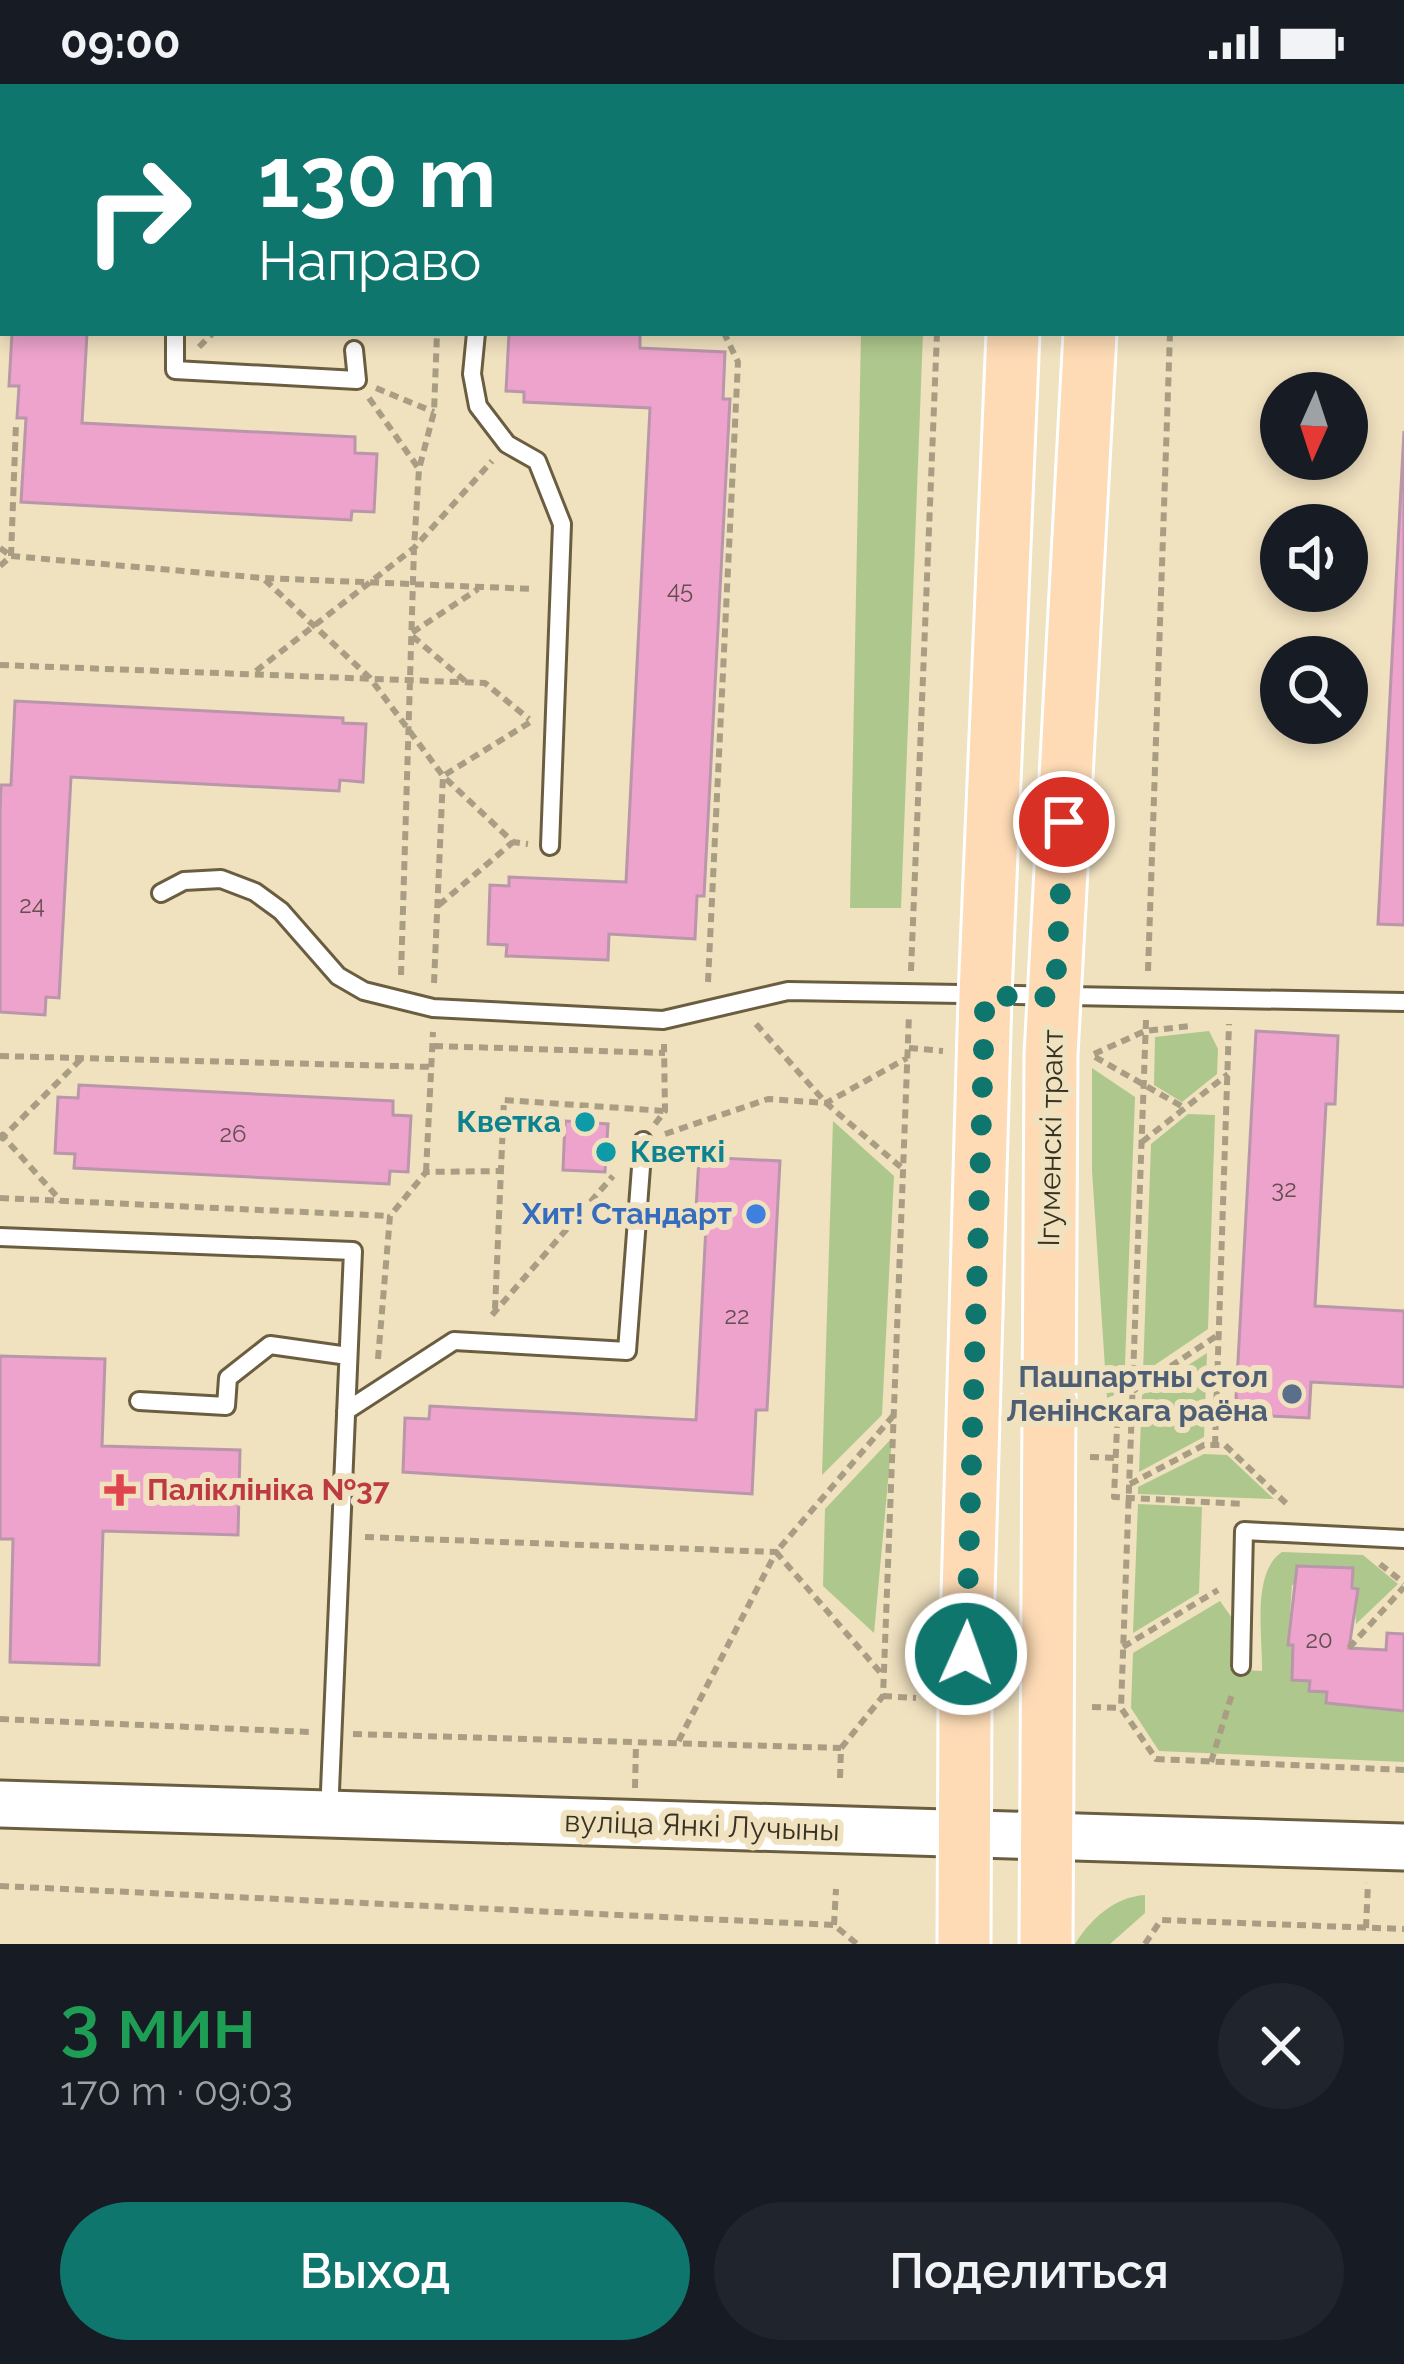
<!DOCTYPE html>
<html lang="ru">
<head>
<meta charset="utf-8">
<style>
  body { margin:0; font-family:Raleway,sans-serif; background:#20242c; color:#f1f3f6; height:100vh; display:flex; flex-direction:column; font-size:45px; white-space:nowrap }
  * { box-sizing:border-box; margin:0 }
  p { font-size:39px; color:#9ea1a6 }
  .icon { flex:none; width:66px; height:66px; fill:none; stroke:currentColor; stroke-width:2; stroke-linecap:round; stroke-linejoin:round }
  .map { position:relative; height:1860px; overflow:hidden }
  .sheet { display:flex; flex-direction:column; background:#171b24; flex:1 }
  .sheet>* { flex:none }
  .hud { position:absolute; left:0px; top:0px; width:1404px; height:252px; box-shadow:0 6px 18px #0003; background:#0f766e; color:#fff; overflow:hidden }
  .needle { width:78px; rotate:183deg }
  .buttons { position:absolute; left:1260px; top:288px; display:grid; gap:24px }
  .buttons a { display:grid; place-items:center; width:108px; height:108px; border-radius:50%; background:#171b24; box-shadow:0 6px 18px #0003; font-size:60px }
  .pin { position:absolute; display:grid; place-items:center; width:102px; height:102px; color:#fff; margin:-51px; border:6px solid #fff; border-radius:50%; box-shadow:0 3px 12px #0007 }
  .me { position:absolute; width:132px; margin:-66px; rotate:2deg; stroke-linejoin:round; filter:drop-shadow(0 0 9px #0008) }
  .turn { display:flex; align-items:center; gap:42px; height:252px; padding:0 60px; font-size:54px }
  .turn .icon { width:156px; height:156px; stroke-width:2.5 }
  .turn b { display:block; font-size:84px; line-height:102px }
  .round { display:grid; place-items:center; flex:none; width:126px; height:126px; border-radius:63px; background:#20242c }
  .headline { display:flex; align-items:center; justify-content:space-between; height:204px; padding:0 60px }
  h1 { font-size:72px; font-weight:600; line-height:90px; color:#1e9e55 }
  .action { display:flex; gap:24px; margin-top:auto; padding:24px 60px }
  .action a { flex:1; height:138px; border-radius:72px; background:#0f766e; color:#fff; font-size:48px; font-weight:600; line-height:138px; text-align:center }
  .action a+a { background:#20242c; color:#f1f3f6 }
  .status { display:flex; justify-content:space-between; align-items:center; height:84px; padding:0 60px; background:#171b24; direction:ltr }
  .status svg { height:33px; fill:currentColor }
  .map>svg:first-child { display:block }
  .green { fill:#aec78d }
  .building { fill:#eda3cc; stroke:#b996a9; stroke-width:3 }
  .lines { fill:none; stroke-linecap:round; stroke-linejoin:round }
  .lane-casing { stroke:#6b5e40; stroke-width:22 }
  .secondary-casing { stroke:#6b5e40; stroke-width:51 }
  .primary-casing { stroke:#fff; stroke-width:57 }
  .path { stroke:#a99e84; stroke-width:6; stroke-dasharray:9 6; stroke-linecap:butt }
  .lane { stroke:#fff; stroke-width:16 }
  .secondary { stroke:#fff; stroke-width:45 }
  .primary { stroke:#fedbb5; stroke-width:51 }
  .route { stroke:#0f766e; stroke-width:21; stroke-dasharray:0 37.8 }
  .culture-dot { fill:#0f9aa8; stroke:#f0e1bf; stroke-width:4.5 }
  .shop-dot { fill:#3f7fe0; stroke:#f0e1bf; stroke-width:4.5 }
  .service-dot { fill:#5c6f8a; stroke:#f0e1bf; stroke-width:4.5 }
  .health-dot { fill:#e0444e; stroke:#f0e1bf; stroke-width:4.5 }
  .labels { text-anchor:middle; stroke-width:12; stroke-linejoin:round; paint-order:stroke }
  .number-label { font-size:24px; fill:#644e4e }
  .culture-label { font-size:30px; font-weight:bold; fill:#0d838f; stroke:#f0e1bf; text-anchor:end }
  .street-label { font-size:30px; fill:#373224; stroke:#f0e1bf }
  .shop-label { font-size:30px; font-weight:bold; fill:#366cbe; stroke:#f0e1bf; text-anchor:end }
  .service-label { font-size:30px; font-weight:bold; fill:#4e5e75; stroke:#f0e1bf; text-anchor:end }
  .health-label { font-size:30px; font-weight:bold; fill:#be3a42; stroke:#f0e1bf; text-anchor:start }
</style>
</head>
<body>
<div class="status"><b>09:00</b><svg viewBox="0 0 49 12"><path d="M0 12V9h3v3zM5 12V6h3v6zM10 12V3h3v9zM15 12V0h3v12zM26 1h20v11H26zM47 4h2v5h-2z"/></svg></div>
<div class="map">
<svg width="1404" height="1860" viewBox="0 0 1404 1860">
  <rect width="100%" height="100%" fill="#f0e1bf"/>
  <!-- green -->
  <path class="green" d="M 861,249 L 923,249 L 901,824 L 850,824 Z
    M 1209,947 L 1218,965 L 1217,990 L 1182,1018 L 1154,1001 L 1155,953 Z
    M 1092,984 L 1135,1013 L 1124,1307 L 1107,1314 L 1092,1086 Z
    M 1188,1030 L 1215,1031 L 1208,1245 L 1143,1289 L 1151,1060 Z
    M 833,1037 L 894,1092 L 882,1331 L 822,1391 Z
    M 1207,1269 L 1204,1353 L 1139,1388 L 1142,1311 Z
    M 892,1354 L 874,1549 L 823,1502 L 825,1425 Z
    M 1204,1370 L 1227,1371 L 1274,1415 L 1138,1410 L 1138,1403 Z
    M 1138,1420 L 1202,1423 L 1199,1509 L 1133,1549 Z
    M 1282,1468 L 1363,1471 L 1398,1500 L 1356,1540 L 1353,1485 L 1292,1501 L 1288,1560 L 1293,1561 L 1292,1595 L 1310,1597 L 1309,1607 L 1327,1608 L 1326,1619 L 1404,1627 L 1404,1678 L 1159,1667 L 1131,1624 L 1133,1569 L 1220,1517 L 1232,1534 L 1230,1585 L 1262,1587 C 1263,1554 1251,1488 1282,1468 Z
    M 1145,1811 L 1145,1829 L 1110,1860 L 1075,1860 C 1091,1835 1114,1813 1145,1811 Z"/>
  <!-- building -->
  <path class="building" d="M 138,0 L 369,0 L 138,3 Z
    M 12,249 L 87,249 L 82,339 L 355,353 L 355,369 L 377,370 L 374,428 L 352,427 L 351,436 L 21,418 L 26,334 L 17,334 L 19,302 L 9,302 Z
    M 509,249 L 640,249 L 640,264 L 725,268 L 723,315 L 730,315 L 704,812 L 697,812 L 695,855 L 609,850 L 608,876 L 506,872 L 507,861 L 488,860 L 490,801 L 509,802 L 509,793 L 626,798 L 650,324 L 524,318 L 524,308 L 506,307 Z
    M 1404,347 L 1404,841 L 1378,840 Z
    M 15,617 L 343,634 L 343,639 L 366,640 L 363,698 L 340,696 L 339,707 L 71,693 L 59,914 L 46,913 L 45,931 L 0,928 L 0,728 L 1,701 L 11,701 Z
    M 1256,947 L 1338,952 L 1335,1020 L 1326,1020 L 1315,1222 L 1404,1227 L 1404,1303 L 1311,1298 L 1309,1334 L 1252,1331 L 1236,1314 Z
    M 79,1001 L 393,1017 L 393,1031 L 411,1032 L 408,1088 L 390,1087 L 389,1100 L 74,1084 L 75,1070 L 55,1069 L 58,1013 L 78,1014 Z
    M 565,1037 L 608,1040 L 605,1088 L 563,1086 Z
    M 699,1073 L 780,1077 L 767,1326 L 756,1326 L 752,1410 L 403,1388 L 405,1334 L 429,1335 L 430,1322 L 696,1336 L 706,1142 L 695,1142 Z
    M 0,1272 L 105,1275 L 102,1362 L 240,1366 L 238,1451 L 103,1447 L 99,1581 L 10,1578 L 13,1455 L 0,1455 Z
    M 1297,1482 L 1353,1484 L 1352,1504 L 1358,1505 L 1349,1564 L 1386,1566 L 1387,1549 L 1404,1550 L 1404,1627 L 1326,1619 L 1327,1608 L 1309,1607 L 1310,1597 L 1292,1596 L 1293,1561 L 1288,1561 Z"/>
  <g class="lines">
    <!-- lane casing -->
    <g class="lane-casing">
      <path id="lane" d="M 70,0 L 71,3
        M 689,3 L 689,0
        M 1401,177 L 1404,175
        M 175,249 L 175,286 L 357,296 L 354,266
        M 476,249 L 472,290 L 478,322 L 507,360 L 537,377 L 562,440 L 550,762
        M 161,809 L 184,797 L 221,795 L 255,808 L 281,827 L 338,892 L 364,907 L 433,924 L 663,936 L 788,907 L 1404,918
        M 0,1153 L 353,1167 L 329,1730
        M 139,1317 L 226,1322 L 228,1294 L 270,1261 L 348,1272
        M 346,1327 L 454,1257 L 627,1267 L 643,1057
        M 1241,1582 L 1244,1447 L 1404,1455"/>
    </g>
    <!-- secondary casing -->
    <g class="secondary-casing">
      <path id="secondary" d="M 0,1720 L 1404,1763"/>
    </g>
    <!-- primary casing -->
    <g class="primary-casing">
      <path id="primary" d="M 1021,3 L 1021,0
        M 1100,3 L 1100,0
        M 964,1860 L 965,1617 L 985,912 L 1013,249
        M 1046,1860 L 1051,971 L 1090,249"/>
    </g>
    <!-- path -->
    <path class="path" d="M 434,0 L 436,3
      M 559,0 L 563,3
      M 400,3 L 401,0
      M 459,3 L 462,0
      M 946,3 L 947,0
      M 1179,3 L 1179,0
      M 1401,137 L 1404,138
      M 199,263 L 213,249
      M 376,304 L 434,328
      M 369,314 L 419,385
      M 0,464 L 11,472
      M 11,472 L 16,339
      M 0,482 L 11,472 L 263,494 L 533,505
      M 265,496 L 370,594 L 443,692 L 513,758 L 528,760
      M 0,581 L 485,599 L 529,635
      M 256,587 L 414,464 L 492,377
      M 465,597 L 410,550 L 478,505
      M 439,821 L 513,758
      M 911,887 L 937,249
      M 1148,887 L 1170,249
      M 401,891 L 414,464 L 419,385 L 434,328 L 437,249
      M 708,898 L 738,278 L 724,249
      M 434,899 L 443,692 L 532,637
      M 1146,936 L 1121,1624 L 1156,1675 L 1404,1686
      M 756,940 L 826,1019 L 903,1085
      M 434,962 L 665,969
      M 909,964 L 943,967
      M 1094,970 L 1145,947 L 1190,942
      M 0,972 L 434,983
      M 1095,973 L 1183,1023
      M 655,1040 L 665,1027 L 664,960
      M 0,1049 L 61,1117
      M 665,1050 L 768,1015 L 826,1019 L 907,974
      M 0,1056 L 82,974
      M 1142,1058 L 1228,990
      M 426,1088 L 433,948
      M 0,1114 L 390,1132
      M 495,1225 L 504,1016 L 665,1027
      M 492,1231 L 613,1092
      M 378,1275 L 390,1132 L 426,1088 L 501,1087
      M 1133,1307 L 1218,1251
      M 1132,1320 L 1118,1319 L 1114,1413 L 1243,1420
      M 1215,1361 L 1229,940
      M 1090,1373 L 1116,1374
      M 1130,1400 L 1204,1361 L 1225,1361 L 1290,1423
      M 365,1453 L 776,1468 L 677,1660
      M 1380,1480 L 1404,1499
      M 1123,1563 L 1218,1506
      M 1349,1564 L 1404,1503
      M 880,1588 L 776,1468 L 893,1332
      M 883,1612 L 916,1614
      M 1092,1623 L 1121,1624
      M 0,1635 L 310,1648
      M 353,1650 L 841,1664
      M 1211,1678 L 1233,1607
      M 840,1694 L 841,1664 L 883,1612 L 909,930
      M 635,1704 L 636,1660
      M 0,1802 L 834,1841 L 857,1860
      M 834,1841 L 836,1805
      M 1366,1844 L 1368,1799
      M 1145,1860 L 1161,1836 L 1404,1845"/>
    <!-- lane -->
    <use href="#lane" class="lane"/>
    <!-- secondary -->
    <use href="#secondary" class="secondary"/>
    <!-- primary -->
    <use href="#primary" class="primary"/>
  </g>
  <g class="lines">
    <!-- route -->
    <path class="route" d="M 966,1570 L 985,912 L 1055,913 L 1064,738"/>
  </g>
  <!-- markers -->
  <g class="culture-dot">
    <circle cx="585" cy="1038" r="12"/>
    <circle cx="606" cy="1068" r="12"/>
  </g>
  <circle class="shop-dot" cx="756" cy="1130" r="12"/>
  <circle class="service-dot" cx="1292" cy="1310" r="12"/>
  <path class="health-dot" d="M114 1388h12v12h12v12h-12v12h-12v-12h-12v-12h12z"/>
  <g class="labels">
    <!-- number labels -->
    <g class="number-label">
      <text x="680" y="514">45</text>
      <text x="32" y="829">24</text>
      <text x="233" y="1058">26</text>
      <text x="1284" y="1113">32</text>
      <text x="737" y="1240">22</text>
      <text x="1319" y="1564">20</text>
    </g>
    <!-- culture labels -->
    <g class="culture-label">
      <text x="561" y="1048">Кветка</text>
      <text x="630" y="1078" text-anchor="start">Кветкі</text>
    </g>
    <!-- street labels -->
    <g class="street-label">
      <text transform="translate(1051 1054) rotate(-89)" y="10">Ігуменскі тракт</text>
      <text transform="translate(702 1742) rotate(2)" y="10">вуліца Янкі Лучыны</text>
    </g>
    <!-- shop labels -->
    <g class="shop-label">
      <text x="732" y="1140">Хит! Стандарт</text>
    </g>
    <!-- service labels -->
    <g class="service-label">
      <text x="1268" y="1303">Пашпартны стол<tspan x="1268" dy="34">Ленінскага раёна</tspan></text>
    </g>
    <!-- health labels -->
    <g class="health-label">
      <text x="147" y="1416">Паліклініка №37</text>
    </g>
  </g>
</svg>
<div class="buttons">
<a><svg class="needle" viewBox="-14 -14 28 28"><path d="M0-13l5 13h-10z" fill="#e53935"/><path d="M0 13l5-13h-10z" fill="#9ea1a6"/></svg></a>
<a><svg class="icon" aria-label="sound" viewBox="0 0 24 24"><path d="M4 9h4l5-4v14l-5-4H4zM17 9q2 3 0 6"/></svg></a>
<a><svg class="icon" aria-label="search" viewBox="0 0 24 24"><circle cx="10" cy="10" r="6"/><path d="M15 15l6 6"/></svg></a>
</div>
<div class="pin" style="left:1064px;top:738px;background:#d93025"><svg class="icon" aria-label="arrive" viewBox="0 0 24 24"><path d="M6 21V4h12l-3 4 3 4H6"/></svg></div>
<svg class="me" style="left:966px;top:1570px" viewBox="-20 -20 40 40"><circle r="17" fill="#0f766e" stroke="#fff" stroke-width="3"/><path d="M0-11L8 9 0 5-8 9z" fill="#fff"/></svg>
<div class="hud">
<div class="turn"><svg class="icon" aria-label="right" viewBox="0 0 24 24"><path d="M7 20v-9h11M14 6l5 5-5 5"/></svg><div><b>130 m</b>Направо</div></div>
</div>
</div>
<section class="sheet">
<div class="headline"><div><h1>3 мин</h1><p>170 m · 09:03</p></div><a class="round"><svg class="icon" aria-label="close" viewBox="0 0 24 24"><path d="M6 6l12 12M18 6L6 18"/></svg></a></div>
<div class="action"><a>Выход</a><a>Поделиться</a></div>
</section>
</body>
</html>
